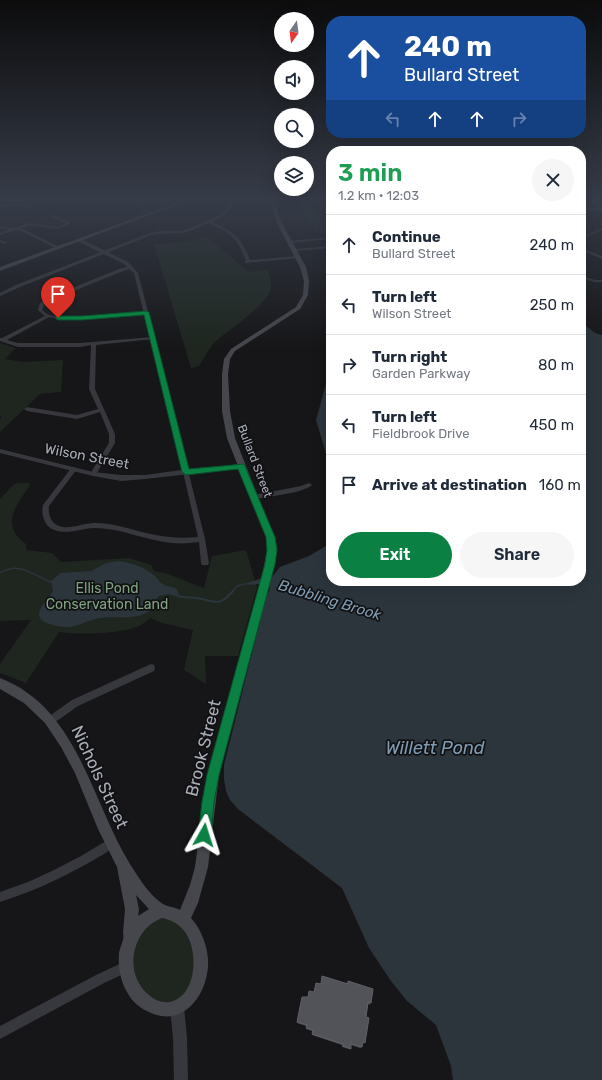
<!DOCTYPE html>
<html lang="en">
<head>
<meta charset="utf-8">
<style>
  body { margin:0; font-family:Rubik,sans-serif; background:#f6f6f7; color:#1f2937; height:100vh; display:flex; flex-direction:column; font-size:15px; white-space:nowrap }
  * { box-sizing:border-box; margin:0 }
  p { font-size:13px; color:#747a83 }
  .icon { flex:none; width:22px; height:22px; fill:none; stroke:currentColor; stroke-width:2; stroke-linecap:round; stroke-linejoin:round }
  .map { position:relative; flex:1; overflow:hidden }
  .drawer { position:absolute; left:326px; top:146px; width:260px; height:440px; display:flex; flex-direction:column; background:#fff; border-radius:16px; box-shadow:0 4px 16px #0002 }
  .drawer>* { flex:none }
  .banner { position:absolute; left:326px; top:16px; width:260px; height:122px; border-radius:16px; box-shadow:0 4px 16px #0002; background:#1a4fa0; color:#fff; overflow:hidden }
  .needle { width:26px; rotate:194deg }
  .fabs { position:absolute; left:274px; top:12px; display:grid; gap:8px }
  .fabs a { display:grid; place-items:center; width:40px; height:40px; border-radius:50%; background:#fff; box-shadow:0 4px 16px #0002; font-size:20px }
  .pin { position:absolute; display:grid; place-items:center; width:34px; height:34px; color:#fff; margin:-41px -17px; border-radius:50% 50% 50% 0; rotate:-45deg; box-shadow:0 0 4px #0007 }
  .pin .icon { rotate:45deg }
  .me { position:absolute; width:44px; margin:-22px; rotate:6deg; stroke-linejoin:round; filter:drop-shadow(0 0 3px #0008) }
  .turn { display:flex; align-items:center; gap:14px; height:84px; padding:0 12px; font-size:18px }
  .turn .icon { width:52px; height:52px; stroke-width:2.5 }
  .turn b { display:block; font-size:28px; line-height:34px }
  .lanes { display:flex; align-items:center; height:38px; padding:0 12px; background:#0003; justify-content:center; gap:20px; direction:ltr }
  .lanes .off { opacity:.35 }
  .round { display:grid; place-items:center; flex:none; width:42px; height:42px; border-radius:21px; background:#f6f6f7 }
  .head { display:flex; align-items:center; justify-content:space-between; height:68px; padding:0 12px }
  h1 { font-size:24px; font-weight:600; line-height:30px; color:#1e9e55 }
  .button { display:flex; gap:8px; margin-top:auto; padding:8px 12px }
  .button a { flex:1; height:46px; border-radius:24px; background:#0b8043; color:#fff; font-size:16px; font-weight:600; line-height:46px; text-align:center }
  .button a+a { background:#f6f6f7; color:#1f2937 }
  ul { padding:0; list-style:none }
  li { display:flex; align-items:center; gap:12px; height:60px; padding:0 12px; border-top:1px solid #e0e1e3 }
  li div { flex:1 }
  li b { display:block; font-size:15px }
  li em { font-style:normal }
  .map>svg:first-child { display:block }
  .green { fill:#1e261f }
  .water { fill:#2c353c }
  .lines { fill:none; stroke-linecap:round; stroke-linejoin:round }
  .stream-far1 { stroke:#2c353c; stroke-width:1.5 }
  .stream { stroke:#2c353c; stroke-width:2 }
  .minor { fill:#37383d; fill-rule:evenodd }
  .tertiary { fill:#37383d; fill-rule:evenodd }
  .secondary { fill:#45474d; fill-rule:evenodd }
  .wall { fill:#47494d }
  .building { fill:#525359; stroke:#5f6168 }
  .route { fill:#0b8043; stroke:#07532c }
  .labels { text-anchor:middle; stroke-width:3.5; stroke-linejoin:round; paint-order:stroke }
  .far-street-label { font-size:12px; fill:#a8adb8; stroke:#111113 }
  .street-label { font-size:14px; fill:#a8adb8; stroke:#111113 }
  .park-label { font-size:14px; fill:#7fa381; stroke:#111113 }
  .water-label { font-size:15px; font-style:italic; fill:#7f9bb3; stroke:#111113 }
  .near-street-label { font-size:17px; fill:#a8adb8; stroke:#111113 }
  .near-water-label { font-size:18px; font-style:italic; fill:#7f9bb3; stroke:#111113 }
</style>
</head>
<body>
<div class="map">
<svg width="602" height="1080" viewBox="0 0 602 1080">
  <rect width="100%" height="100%" fill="#161618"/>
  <!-- green -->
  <path class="green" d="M 138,198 L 177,198 L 180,201 L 168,205 L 148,203 L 146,213 L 144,214 L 138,206 Z
    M 275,198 L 308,198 C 311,213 316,215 331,216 L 331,232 L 320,234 C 308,225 301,214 300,199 L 275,199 Z
    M 206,236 L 249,272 L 267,269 C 269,274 272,282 271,287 C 269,305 227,330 214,343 C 208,350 204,358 199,366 L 191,368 L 154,244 C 172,244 188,242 206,236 Z
    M 0,343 L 16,348 L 5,359 L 23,362 L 63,360 L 61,392 L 40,394 L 0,432 L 0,419 L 2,417 L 0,416 Z
    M 19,483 L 29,483 L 30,485 C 15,507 0,525 26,544 L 26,550 L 52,553 L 61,562 L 129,558 L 151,565 L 154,571 L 168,574 L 204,588 L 212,556 L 246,550 L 257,587 L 238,656 L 205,656 L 206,684 L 184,670 L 193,630 L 162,623 L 150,618 C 146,621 142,625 137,627 C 118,634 78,635 59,632 L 26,683 L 0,673 L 0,664 L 31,620 L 0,621 L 0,499 L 14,484 Z
    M 158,918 L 173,919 L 187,931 L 195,954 L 193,983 L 181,999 L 160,1004 L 142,992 L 131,969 L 134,940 Z"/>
  <!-- water -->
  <path class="water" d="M 581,322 L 595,333 L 602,335 L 602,1080 L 453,1080 L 451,1066 L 436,1025 L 407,1001 L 391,981 L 369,948 L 342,888 L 238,809 L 230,800 L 226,791 L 224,779 L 224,765 L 266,597 L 270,589 L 268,584 C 260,583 252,586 244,584 L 262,578 L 272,577 L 280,567 L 309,556 L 331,543 L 331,581 L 581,581 Z
    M 331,366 L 331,470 L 316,420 Z
    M 119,561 C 133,563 144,567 155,576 C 157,578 159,581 161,583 C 169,589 179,584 179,597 L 168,594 L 159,596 C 154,601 153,610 146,613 C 133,620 115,616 101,618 C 90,619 81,625 71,627 C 63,628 39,624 39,615 C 39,607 49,597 53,591 L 51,581 L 61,573 L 91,571 L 106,563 Z"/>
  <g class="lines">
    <!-- stream-far1 -->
    <path class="stream-far1" d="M 0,573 C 20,561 32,575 51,582
      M 232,592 L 237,586 L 245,584"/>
    <!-- stream -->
    <path class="stream" d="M 178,596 C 184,598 190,597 197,598 C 216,601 218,608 233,591"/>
    <!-- minor -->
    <path class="minor" d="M 594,200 L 602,201 L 602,203 L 594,202 Z
      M 232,203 L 235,204 L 222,217 L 211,222 C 235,232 240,236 250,260 L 298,256 L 300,257 L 299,258 L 245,263 L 245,261 L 246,261 C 237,237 231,233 208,223 C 199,227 190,232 181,233 C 171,234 162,233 152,235 L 20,287 L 0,296 L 0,293 L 16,285 L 150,233 L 160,231 L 181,231 L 188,229 L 220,215 Z
      M 21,204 L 38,208 L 36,209 L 21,206 L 0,207 L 0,205 Z
      M 581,208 L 600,208 L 602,209 L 600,210 L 581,210 Z
      M 52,215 L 54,215 L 69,222 L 70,224 L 58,229 L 29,225 L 20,229 L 23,229 L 59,247 L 59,249 L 57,249 L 21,231 L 15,230 L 0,235 L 0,233 L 9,229 L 0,228 L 0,226 L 14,228 L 29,223 L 58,227 L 66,223 L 52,217 Z
      M 602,228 L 602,230 L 581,239 L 581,237 Z
      M 331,237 L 331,239 L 290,243 L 288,242 L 290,241 Z
      M 0,240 L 6,242 L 7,243 L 5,244 L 0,242 Z
      M 331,246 L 331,248 L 295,251 L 293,250 L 295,249 Z
      M 581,248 L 602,256 L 602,259 L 581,250 Z
      M 131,266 L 133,267 L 132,268 L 123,271 L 52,300 L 44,305 L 42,310 C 44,311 45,313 47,314 C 64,322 126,313 146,311 L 148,312 L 148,313 L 89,319 L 72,320 L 49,317 L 7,340 L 18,343 L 80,343 L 153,337 L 155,338 L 153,339 L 96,345 L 95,389 L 115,434 L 115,443 L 95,476 L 93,476 L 90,474 L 109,443 L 109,434 L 100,412 L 77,419 L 27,411 L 24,409 L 27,407 L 77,415 L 98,409 L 89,389 L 91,345 L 80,347 L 18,347 L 0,341 L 0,338 L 2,338 L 45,316 L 38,310 L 40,303 L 48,298 L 119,269 Z
      M 581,276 L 595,280 L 602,280 L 602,282 L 595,282 L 581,278 Z
      M 72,467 L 74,467 L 77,469 L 49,506 C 48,513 50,523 59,526 C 70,530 83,523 95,523 C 112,523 130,529 146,533 C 164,537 180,539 198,537 L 183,472 L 184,470 L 188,470 L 205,539 L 209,563 L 208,565 L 202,565 L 201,563 L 199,542 C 185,544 172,544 159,541 C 138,537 117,528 95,528 C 81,528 66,536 52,529 C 44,525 41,514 43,505 Z
      M 309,483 L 312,485 C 304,493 267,497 254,499 L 251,497 L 254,495 L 301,486 Z
      M 151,664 L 154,665 L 155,668 L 154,671 L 78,706 L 54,723 L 51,724 L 48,723 L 47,720 L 48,717 L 72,700 Z
      M 111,838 L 115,839 L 116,843 L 115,847 C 79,870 41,889 0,902 L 0,892 L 28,882 L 54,870 L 81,856 Z
      M 126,961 L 130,963 L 132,967 L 130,971 L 104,983 L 0,1039 L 0,1026 L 96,975 Z"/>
    <!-- tertiary -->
    <path class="tertiary" d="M 77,239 L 81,239 L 128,262 L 138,273 L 189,470 L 241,464 L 244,464 L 245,466 L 244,468 L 145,479 L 121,481 L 93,476 L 0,453 L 0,449 L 93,472 L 121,475 L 145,475 L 182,470 L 134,273 L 124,264 L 77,241 Z
      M 177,1000 L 182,1002 L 184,1007 L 187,1038 L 188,1080 L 174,1080 L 173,1038 L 170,1007 L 172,1002 Z"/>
    <!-- secondary -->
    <path class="secondary" d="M 190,198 L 195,198 L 0,271 L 0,267 Z
      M 271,198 L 275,198 L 277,211 L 283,225 L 306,267 L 309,281 L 308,295 L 300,309 L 235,351 L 230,359 L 228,374 L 230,411 L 235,438 L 274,537 L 277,550 L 272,576 L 219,775 L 208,867 L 198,903 L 191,918 C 201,929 207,945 208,959 C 210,990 186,1028 151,1013 C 141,1009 132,1002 127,992 C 120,980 118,966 119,953 C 120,947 125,939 123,933 L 125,909 L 117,867 L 98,829 L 75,773 L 61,747 L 45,723 L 24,703 L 0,689 L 0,678 C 78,708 91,801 130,864 C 139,878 149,895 163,904 C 168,907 175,907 180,910 L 190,885 L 195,867 L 207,775 L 262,576 L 267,550 L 266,537 L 227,438 L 222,411 L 222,374 L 224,359 L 231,349 L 296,307 L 303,295 L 304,281 L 300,267 L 278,225 L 273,211 ZM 136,895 L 149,909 L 138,916 L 139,909 ZM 162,918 C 172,920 179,924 185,932 C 199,950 197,998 169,1002 C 161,1003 155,1000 149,995 C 123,974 131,930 162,918 Z
      M 590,198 L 594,198 L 602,208 L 602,212 Z"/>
  </g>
  <!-- wall -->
  <path class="wall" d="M 348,981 L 371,1003 L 369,1005 L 368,1004 L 366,1017 L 365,1043 L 363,1043 L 362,1047 L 360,1048 L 351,1045 L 351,1049 L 349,1049 L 342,1047 L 342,1045 L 312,1035 L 312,1031 L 306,1029 L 306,1026 L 297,1023 L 297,1022 L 308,997 L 314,992 L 347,984 Z"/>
  <!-- building -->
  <path class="building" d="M 322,976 L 348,984 L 348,981 L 373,989 L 371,1003 L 368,1002 L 366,1017 L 369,1018 L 365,1043 L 363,1042 L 362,1047 L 351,1044 L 351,1049 L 343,1046 L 343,1044 L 312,1034 L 313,1030 L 306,1028 L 307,1025 L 297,1022 L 302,997 L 308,997 L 309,991 L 314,992 L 316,983 L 321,984 Z"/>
  <!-- sky -->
  <linearGradient id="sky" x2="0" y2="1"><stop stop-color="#0c0c0d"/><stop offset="0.57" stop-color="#363c48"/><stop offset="1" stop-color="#363c48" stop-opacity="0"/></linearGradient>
  <rect width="602" height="349" fill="url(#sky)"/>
  <!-- route -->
  <path class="route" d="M 146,311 L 149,312 L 189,469 L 244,464 L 275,537 L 277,550 L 275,564 L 219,775 L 214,802 L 211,835 L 209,839 L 204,841 L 200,839 L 198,835 L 202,802 L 207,775 L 265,564 L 267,550 L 266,537 L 238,469 L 186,475 L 182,472 L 144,315 L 82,320 L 58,320 L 55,318 L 58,316 L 82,316 Z"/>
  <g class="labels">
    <!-- far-street labels -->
    <g class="far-street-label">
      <text transform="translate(255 461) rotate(69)" y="4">Bullard Street</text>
    </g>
    <!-- street labels -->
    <g class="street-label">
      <text transform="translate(87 456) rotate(11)" y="5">Wilson Street</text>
    </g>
    <!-- park labels -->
    <g class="park-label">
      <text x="107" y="593">Ellis Pond<tspan x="107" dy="16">Conservation Land</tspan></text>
    </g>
    <!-- water labels -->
    <g class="water-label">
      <text transform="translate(330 600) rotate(17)" y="5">Bubbling Brook</text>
    </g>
    <!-- near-street labels -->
    <g class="near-street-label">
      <text transform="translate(203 748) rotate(-76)" y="6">Brook Street</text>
      <text transform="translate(100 777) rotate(65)" y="6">Nichols Street</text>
    </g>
    <!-- near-water labels -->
    <g class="near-water-label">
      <text x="435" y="754">Willett Pond</text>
    </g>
  </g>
</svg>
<div class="fabs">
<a><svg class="needle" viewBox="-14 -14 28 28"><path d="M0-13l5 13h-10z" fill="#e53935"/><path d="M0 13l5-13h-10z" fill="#747a83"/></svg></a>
<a><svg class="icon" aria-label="sound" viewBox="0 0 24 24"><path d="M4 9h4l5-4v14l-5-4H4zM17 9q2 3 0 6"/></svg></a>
<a><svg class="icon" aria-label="search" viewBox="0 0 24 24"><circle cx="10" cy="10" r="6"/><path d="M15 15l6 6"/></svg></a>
<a><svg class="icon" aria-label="layers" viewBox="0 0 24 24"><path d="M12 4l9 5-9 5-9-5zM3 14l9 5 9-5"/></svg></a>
</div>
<div class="pin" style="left:58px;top:318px;background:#d93025"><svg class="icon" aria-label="arrive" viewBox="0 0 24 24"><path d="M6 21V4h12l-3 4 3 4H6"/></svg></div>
<svg class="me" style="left:204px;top:835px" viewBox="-20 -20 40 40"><path d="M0-17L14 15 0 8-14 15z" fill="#0b8043" stroke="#fff" stroke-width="4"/></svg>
<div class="banner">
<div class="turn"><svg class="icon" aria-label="ahead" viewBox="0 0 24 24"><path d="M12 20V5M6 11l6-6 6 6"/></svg><div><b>240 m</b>Bullard Street</div></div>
<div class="lanes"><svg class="icon off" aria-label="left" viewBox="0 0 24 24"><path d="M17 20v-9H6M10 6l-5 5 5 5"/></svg><svg class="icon" aria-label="ahead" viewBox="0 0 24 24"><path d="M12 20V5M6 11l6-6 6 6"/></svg><svg class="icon" aria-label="ahead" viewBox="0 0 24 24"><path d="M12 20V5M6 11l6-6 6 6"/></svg><svg class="icon off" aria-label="right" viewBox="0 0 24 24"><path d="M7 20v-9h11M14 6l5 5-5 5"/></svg></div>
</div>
<section class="drawer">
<div class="head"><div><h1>3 min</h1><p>1.2 km · 12:03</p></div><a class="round"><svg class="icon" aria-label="close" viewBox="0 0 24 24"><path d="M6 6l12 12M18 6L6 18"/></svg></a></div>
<ul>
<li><svg class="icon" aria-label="ahead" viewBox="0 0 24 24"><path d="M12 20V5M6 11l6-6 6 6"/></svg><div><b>Continue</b><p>Bullard Street</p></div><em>240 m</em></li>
<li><svg class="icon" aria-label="left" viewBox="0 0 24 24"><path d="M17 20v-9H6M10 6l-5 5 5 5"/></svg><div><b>Turn left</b><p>Wilson Street</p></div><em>250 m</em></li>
<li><svg class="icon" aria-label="right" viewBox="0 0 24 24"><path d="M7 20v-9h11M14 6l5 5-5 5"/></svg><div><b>Turn right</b><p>Garden Parkway</p></div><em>80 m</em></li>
<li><svg class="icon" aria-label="left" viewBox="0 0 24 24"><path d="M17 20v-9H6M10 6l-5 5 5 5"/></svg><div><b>Turn left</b><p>Fieldbrook Drive</p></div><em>450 m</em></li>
<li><svg class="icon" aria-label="arrive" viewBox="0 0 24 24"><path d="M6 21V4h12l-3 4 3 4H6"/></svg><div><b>Arrive at destination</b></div><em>160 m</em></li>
</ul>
<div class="button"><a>Exit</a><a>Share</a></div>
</section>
</div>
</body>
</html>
